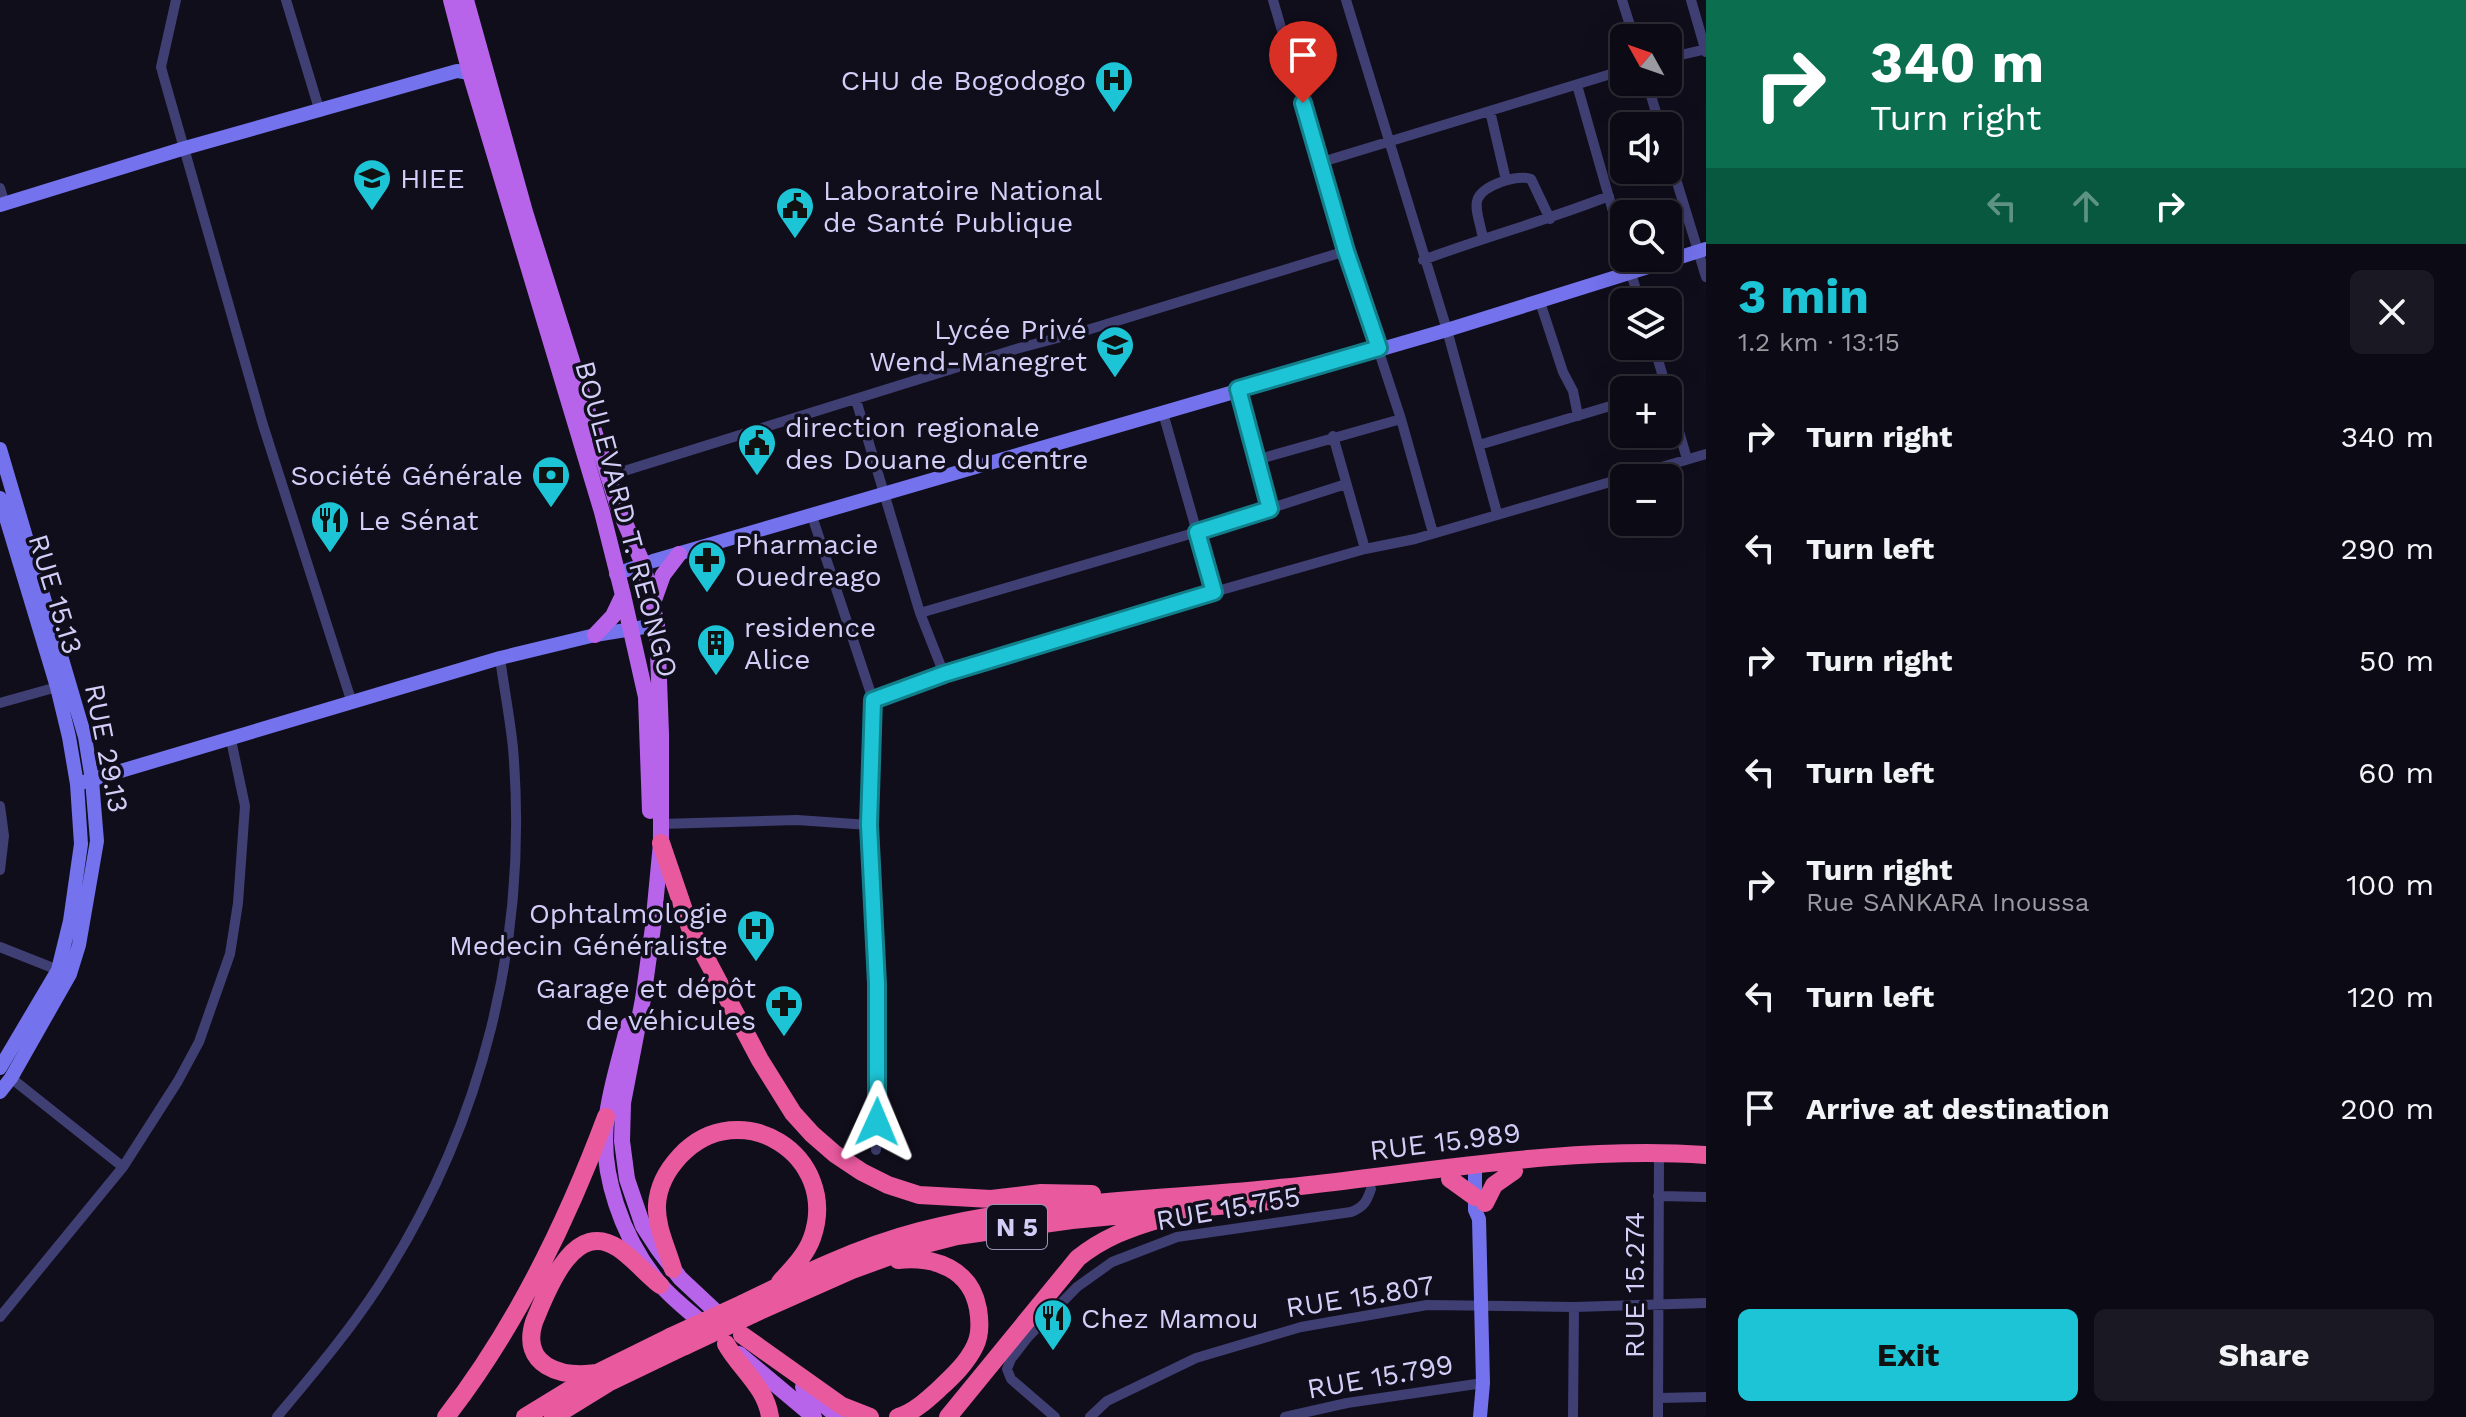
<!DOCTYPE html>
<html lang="en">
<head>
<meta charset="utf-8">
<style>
  body { margin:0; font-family:"Work Sans",sans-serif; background:#1a1822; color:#f1f3f6; height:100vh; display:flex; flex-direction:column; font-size:30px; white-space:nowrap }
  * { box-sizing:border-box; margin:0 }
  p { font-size:26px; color:#9a9aa0 }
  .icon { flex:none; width:44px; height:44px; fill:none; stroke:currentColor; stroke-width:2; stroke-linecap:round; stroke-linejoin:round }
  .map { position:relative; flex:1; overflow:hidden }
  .side { display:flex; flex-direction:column; background:#0c0a14; width:760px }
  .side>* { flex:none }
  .banner { background:#0b6e4f; color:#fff; overflow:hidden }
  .needle { width:52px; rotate:310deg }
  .buttons { position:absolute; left:1610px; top:24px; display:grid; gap:16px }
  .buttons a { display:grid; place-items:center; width:72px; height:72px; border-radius:12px; background:#0c0a14; box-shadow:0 8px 32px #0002,0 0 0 2px #2c2b34; font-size:40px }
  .pin { position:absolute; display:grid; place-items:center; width:68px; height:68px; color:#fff; margin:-82px -34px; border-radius:50% 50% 50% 0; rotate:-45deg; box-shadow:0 0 8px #0007 }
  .pin .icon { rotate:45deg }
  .me { position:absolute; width:88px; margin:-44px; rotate:1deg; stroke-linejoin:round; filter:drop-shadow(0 0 6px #0008) }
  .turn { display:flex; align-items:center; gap:28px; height:168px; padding:0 32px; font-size:36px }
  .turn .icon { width:104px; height:104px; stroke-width:2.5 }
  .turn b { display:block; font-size:56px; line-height:68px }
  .lanes { display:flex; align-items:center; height:76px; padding:0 32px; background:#0003; justify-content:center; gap:40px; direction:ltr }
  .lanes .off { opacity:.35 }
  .round { display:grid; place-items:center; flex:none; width:84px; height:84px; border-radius:12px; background:#1a1822 }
  .overview { display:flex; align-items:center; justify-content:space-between; height:136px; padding:0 32px }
  h1 { font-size:48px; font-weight:700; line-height:60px; color:#1dc4d6 }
  .action { display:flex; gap:16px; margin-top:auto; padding:16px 32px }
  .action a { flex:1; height:92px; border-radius:12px; background:#1dc4d6; color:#111; font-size:32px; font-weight:700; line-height:92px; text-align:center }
  .action a+a { background:#1a1822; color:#f1f3f6 }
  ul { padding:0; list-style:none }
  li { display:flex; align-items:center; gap:24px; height:112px; padding:0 32px }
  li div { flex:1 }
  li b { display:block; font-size:30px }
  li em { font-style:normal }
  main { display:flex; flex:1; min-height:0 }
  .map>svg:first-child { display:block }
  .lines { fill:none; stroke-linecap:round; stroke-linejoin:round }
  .street { stroke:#403f74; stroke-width:10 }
  .secondary { stroke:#7472ec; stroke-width:14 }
  .primary { stroke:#b764ea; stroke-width:16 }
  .highway { stroke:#e8599e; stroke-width:18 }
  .highway-bridge { stroke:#e8599e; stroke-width:18 }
  .route-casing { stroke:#137f8b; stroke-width:20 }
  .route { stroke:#1dc4d6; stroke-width:14 }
  .labels { text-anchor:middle; stroke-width:7; stroke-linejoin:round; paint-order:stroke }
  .shield { fill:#100e1b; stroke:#9894b6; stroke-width:2 }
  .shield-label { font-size:26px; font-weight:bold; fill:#d3cef8 }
  .poi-label { font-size:28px; fill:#d3cef8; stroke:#100e1b; text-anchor:start }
  .street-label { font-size:28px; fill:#d3cef8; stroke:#100e1b }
</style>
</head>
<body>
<main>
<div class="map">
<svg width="1706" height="1417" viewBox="0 0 1706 1417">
  <rect width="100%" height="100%" fill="#100e1b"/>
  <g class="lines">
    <!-- street -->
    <path class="street" d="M 176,0 L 161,67 L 164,78 L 263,425 L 352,703
      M 286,0 L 320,112
      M 1273,0 L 1346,251 L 1401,419 L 1433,533
      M 1346,0 L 1447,330 L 1497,513
      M 1622,0 L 1634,38
      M 1691,0 L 1706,52
      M 1668,58 L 1706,49
      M 1647,82 L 1660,126
      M 1577,85 L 1624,250
      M 1490,111 L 1506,180
      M 1668,153 L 1706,277
      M 1322,162 L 1624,70
      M 0,188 L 5,204
      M 1483,238 C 1477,208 1466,195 1501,182 C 1510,179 1522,176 1531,179 L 1550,219
      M 1626,258 L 1640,302
      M 1423,260 C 1485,237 1548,220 1609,196
      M 1540,302 L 1563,372 L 1573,391 L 1578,416
      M 1654,346 L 1687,459
      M 1238,389 L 1270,509
      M 856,400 L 920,613 L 944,674
      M 1163,413 L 1214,592
      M 1333,436 L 1365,549
      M 1479,445 L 1624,402
      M 1256,460 L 1401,419
      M 608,476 L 1016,349 L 1084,331 L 1346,251
      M 812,516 L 873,700 L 869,825 L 877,984 L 876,1150
      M 920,613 L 1197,532 L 1346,484
      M 873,700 L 944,674 L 1214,592 L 1365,549 L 1415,539 L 1706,454
      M 0,703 L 57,687
      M 0,806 L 4,836 L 0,870
      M 661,824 L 797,820 L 869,825
      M 0,947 L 58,970
      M 11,1078 L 123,1167
      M 1658,1196 L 1706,1197
      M 0,1317 L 123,1167 L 178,1081 L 199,1042 L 230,954 L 238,903 L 245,806 L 231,740
      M 1658,1398 L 1706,1397
      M 277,1417 C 312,1375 348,1333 378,1287 C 483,1126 529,939 513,748 C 510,718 504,688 500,658
      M 1055,1417 L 1011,1379 L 1007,1369 L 1011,1359 L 1028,1337 L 1077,1287 L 1112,1262 L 1177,1237 L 1351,1212 C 1364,1207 1367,1201 1371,1189
      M 1090,1417 L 1107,1401 L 1196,1358 L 1301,1327 L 1427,1305 L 1574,1307 L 1706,1303
      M 1285,1417 L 1347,1403 L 1483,1383
      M 1573,1417 L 1574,1307
      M 1658,1417 L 1659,1152"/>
    <!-- secondary -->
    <path class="secondary" d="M 0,205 L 185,148 L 457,71 L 470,73 L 480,71
      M 0,449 L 85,737 L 92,780 L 97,841 L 79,945 L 70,974 L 11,1078 L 0,1092
      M 0,498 L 57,687 L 69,737 L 77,784 L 81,844 L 70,921 L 58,970 L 0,1068
      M 616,574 L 653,561 L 1447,330 L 1706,249
      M 77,784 L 500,658 L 595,635 L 657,625
      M 1475,1164 L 1475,1210 L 1479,1219 L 1483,1383 L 1480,1417"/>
    <!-- primary -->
    <path class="primary" d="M 451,0 L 470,73 L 602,512 L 623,595 L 646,697 L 650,811
      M 466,0 L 525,212 L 618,507 L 643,564 L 657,625 L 661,734 L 661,843 L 653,927 L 643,999 L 623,1103 L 622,1141 L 627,1179 L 643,1226 L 658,1249 L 680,1278 L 727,1322
      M 654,600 L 663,575 L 679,554
      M 595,635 L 613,616 L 623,595
      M 628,1025 C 621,1055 611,1085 607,1115 C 598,1172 623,1239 659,1283 C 673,1300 693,1314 709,1329
      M 739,1354 L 814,1417
      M 803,1387 L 838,1417"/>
    <!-- highway -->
    <path class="highway" d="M 661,843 L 690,928 L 760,1060 L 793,1113 L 812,1134 L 835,1154 L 862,1172 L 888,1185 L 919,1195 L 991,1199 L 1041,1193 L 1092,1194
      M 1450,1179 L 1475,1197
      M 1485,1203 L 1494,1185 L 1514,1171
      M 898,1260 C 935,1256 971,1269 978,1309 C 980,1321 980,1336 975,1346 C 967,1363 952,1377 939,1389 C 927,1400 914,1412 898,1417
      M 673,1269 C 667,1248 656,1227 657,1205 C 658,1186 667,1170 680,1156 C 740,1092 841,1156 812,1238 C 806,1255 792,1269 780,1282
      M 742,1304 C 799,1276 858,1247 920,1231 C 1047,1198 1180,1200 1309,1185 C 1441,1170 1573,1146 1706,1155
      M 753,1314 L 852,1270 L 918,1246 L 957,1236 L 1072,1220 L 1270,1201
      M 742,1335 L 842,1406 L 870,1417
      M 726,1344 C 740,1369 766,1387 770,1417
      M 597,1373 C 561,1378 520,1366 534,1322 C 547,1291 573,1218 618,1248 C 633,1258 646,1274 660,1285
      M 446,1417 C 516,1327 566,1224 606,1117
      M 525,1417 L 597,1373 L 670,1337
      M 553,1417 L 608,1383 L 685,1346
      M 948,1417 L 1078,1258 C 1103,1238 1129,1228 1160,1219"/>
    <!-- highway-bridge -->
    <path class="highway-bridge" d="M 670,1337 L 742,1304
      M 685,1346 L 753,1314"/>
  </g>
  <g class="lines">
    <!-- route casing -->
    <g class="route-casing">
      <path id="route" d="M 877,1122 L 877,984 L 869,825 L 873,700 L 944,674 L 1214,592 L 1197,532 L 1270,509 L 1238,389 L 1379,348 L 1346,251 L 1303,103"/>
    </g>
    <!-- route -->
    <use href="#route" class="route"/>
  </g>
  <!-- icons -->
  <defs>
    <g id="hospital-pin" transform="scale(2)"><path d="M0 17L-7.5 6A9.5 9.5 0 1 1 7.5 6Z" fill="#1dc4d6" stroke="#100e1b"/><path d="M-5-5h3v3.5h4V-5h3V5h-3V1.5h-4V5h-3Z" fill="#111"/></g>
    <g id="school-pin" transform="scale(2)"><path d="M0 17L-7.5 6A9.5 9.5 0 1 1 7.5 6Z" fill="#1dc4d6" stroke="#100e1b"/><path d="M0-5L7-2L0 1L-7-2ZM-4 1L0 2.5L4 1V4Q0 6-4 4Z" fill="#111"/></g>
    <g id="civic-pin" transform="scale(2)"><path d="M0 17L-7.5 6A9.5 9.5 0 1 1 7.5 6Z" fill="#1dc4d6" stroke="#100e1b"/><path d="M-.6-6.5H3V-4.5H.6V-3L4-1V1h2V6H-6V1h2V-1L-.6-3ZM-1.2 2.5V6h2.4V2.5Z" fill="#111"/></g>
    <g id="bank-pin" transform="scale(2)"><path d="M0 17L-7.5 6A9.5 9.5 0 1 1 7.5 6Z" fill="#1dc4d6" stroke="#100e1b"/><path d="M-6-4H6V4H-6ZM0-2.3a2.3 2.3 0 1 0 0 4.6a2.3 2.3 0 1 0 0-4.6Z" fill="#111"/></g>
    <g id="restaurant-pin" transform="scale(2)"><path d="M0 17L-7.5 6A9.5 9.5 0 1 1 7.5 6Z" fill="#1dc4d6" stroke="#100e1b"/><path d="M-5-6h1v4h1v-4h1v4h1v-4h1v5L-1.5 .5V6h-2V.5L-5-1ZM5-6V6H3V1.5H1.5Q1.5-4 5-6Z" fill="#111"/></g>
    <g id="pharmacy-pin" transform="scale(2)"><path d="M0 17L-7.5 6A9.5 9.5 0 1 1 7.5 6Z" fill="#1dc4d6" stroke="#100e1b"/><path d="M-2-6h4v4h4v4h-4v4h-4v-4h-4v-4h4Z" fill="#111"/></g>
    <g id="building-pin" transform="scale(2)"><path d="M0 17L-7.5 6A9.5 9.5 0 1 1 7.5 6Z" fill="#1dc4d6" stroke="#100e1b"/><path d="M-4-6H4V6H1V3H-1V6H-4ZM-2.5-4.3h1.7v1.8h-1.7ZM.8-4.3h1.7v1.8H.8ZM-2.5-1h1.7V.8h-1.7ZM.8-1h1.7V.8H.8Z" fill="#111"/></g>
  </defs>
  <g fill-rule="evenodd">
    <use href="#hospital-pin" x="1114" y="80"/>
    <use href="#school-pin" x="372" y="178"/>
    <use href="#civic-pin" x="795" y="206"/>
    <use href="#school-pin" x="1115" y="345"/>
    <use href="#civic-pin" x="757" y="443"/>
    <use href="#bank-pin" x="551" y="475"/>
    <use href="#restaurant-pin" x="330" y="520"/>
    <use href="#pharmacy-pin" x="707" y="560"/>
    <use href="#building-pin" x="716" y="643"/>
    <use href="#hospital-pin" x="756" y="929"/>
    <use href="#pharmacy-pin" x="784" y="1004"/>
    <use href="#restaurant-pin" x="1053" y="1318"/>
  </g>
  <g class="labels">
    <!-- shield labels -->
    <rect class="shield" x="987" y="1205" width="60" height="44" rx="6"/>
    <g class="shield-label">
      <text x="1017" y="1236">N 5</text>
    </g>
    <!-- poi labels -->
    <g class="poi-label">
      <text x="1086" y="90" text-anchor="end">CHU de Bogodogo</text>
      <text x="400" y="188">HIEE</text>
      <text x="823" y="200">Laboratoire National<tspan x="823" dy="32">de Santé Publique</tspan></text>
      <text x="1087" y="339" text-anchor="end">Lycée Privé<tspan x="1087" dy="32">Wend-Manegret</tspan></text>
      <text x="785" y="437">direction regionale<tspan x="785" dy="32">des Douane du centre</tspan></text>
      <text x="523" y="485" text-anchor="end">Société Générale</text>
      <text x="358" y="530">Le Sénat</text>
      <text x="735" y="554">Pharmacie<tspan x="735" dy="32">Ouedreago</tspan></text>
      <text x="744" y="637">residence<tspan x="744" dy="32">Alice</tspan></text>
      <text x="728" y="923" text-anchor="end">Ophtalmologie<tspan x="728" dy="32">Medecin Généraliste</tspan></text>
      <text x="756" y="998" text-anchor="end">Garage et dépôt<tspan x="756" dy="32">de véhicules</tspan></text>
      <text x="1081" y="1328">Chez Mamou</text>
    </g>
    <!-- street labels -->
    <g class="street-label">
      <text transform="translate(627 519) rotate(75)" y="10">BOULEVARD T. REONGO</text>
      <text transform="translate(56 594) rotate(73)" y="10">RUE 15.13</text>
      <text transform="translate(107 748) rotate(79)" y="10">RUE 29.13</text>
      <text transform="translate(1445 1141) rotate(-7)" y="10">RUE 15.989</text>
      <text transform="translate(1228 1208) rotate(-10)" y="10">RUE 15.755</text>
      <text transform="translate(1634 1285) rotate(-90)" y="10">RUE 15.274</text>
      <text transform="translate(1360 1296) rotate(-9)" y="10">RUE 15.807</text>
      <text transform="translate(1380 1376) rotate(-10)" y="10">RUE 15.799</text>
    </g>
  </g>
</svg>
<div class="buttons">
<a><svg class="needle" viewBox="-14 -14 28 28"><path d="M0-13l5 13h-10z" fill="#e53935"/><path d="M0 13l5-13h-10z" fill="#9a9aa0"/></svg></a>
<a><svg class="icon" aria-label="sound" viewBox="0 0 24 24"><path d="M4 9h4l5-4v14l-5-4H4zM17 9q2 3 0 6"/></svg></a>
<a><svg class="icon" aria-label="search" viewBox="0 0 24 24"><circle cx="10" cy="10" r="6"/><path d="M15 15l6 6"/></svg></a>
<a><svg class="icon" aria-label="layers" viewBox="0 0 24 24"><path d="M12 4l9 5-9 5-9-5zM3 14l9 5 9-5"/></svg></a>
<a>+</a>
<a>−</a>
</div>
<div class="pin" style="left:1303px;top:103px;background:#d93025"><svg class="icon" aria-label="arrive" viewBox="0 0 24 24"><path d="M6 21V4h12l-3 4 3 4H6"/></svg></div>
<svg class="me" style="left:877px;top:1122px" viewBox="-20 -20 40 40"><path d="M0-17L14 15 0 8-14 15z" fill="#1dc4d6" stroke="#fff" stroke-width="4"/></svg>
</div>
<section class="side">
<div class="banner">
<div class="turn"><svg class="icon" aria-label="right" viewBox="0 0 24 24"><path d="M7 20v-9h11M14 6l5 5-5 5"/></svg><div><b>340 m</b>Turn right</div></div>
<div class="lanes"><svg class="icon off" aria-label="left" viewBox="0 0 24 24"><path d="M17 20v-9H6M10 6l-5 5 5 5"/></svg><svg class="icon off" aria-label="ahead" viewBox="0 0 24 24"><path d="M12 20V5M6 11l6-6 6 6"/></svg><svg class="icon" aria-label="right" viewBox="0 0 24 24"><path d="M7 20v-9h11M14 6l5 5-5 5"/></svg></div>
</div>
<div class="overview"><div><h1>3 min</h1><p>1.2 km · 13:15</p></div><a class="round"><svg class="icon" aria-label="close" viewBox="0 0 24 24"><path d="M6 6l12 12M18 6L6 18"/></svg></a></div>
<ul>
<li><svg class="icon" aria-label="right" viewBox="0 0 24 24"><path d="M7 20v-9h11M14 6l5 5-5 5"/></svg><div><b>Turn right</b></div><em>340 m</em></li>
<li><svg class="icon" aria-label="left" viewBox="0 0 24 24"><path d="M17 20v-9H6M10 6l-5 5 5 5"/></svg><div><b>Turn left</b></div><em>290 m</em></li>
<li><svg class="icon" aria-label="right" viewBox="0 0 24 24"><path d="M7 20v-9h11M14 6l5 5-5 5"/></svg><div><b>Turn right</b></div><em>50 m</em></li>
<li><svg class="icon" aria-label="left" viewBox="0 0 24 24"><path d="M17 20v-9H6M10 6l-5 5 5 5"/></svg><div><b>Turn left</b></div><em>60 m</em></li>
<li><svg class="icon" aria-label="right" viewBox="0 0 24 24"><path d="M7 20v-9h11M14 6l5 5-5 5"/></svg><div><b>Turn right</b><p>Rue SANKARA Inoussa</p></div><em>100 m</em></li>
<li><svg class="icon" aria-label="left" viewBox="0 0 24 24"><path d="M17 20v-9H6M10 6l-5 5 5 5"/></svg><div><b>Turn left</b></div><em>120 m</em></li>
<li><svg class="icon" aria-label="arrive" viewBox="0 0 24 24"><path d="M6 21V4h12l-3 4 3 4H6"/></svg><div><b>Arrive at destination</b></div><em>200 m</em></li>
</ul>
<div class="action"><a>Exit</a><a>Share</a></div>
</section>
</main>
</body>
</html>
